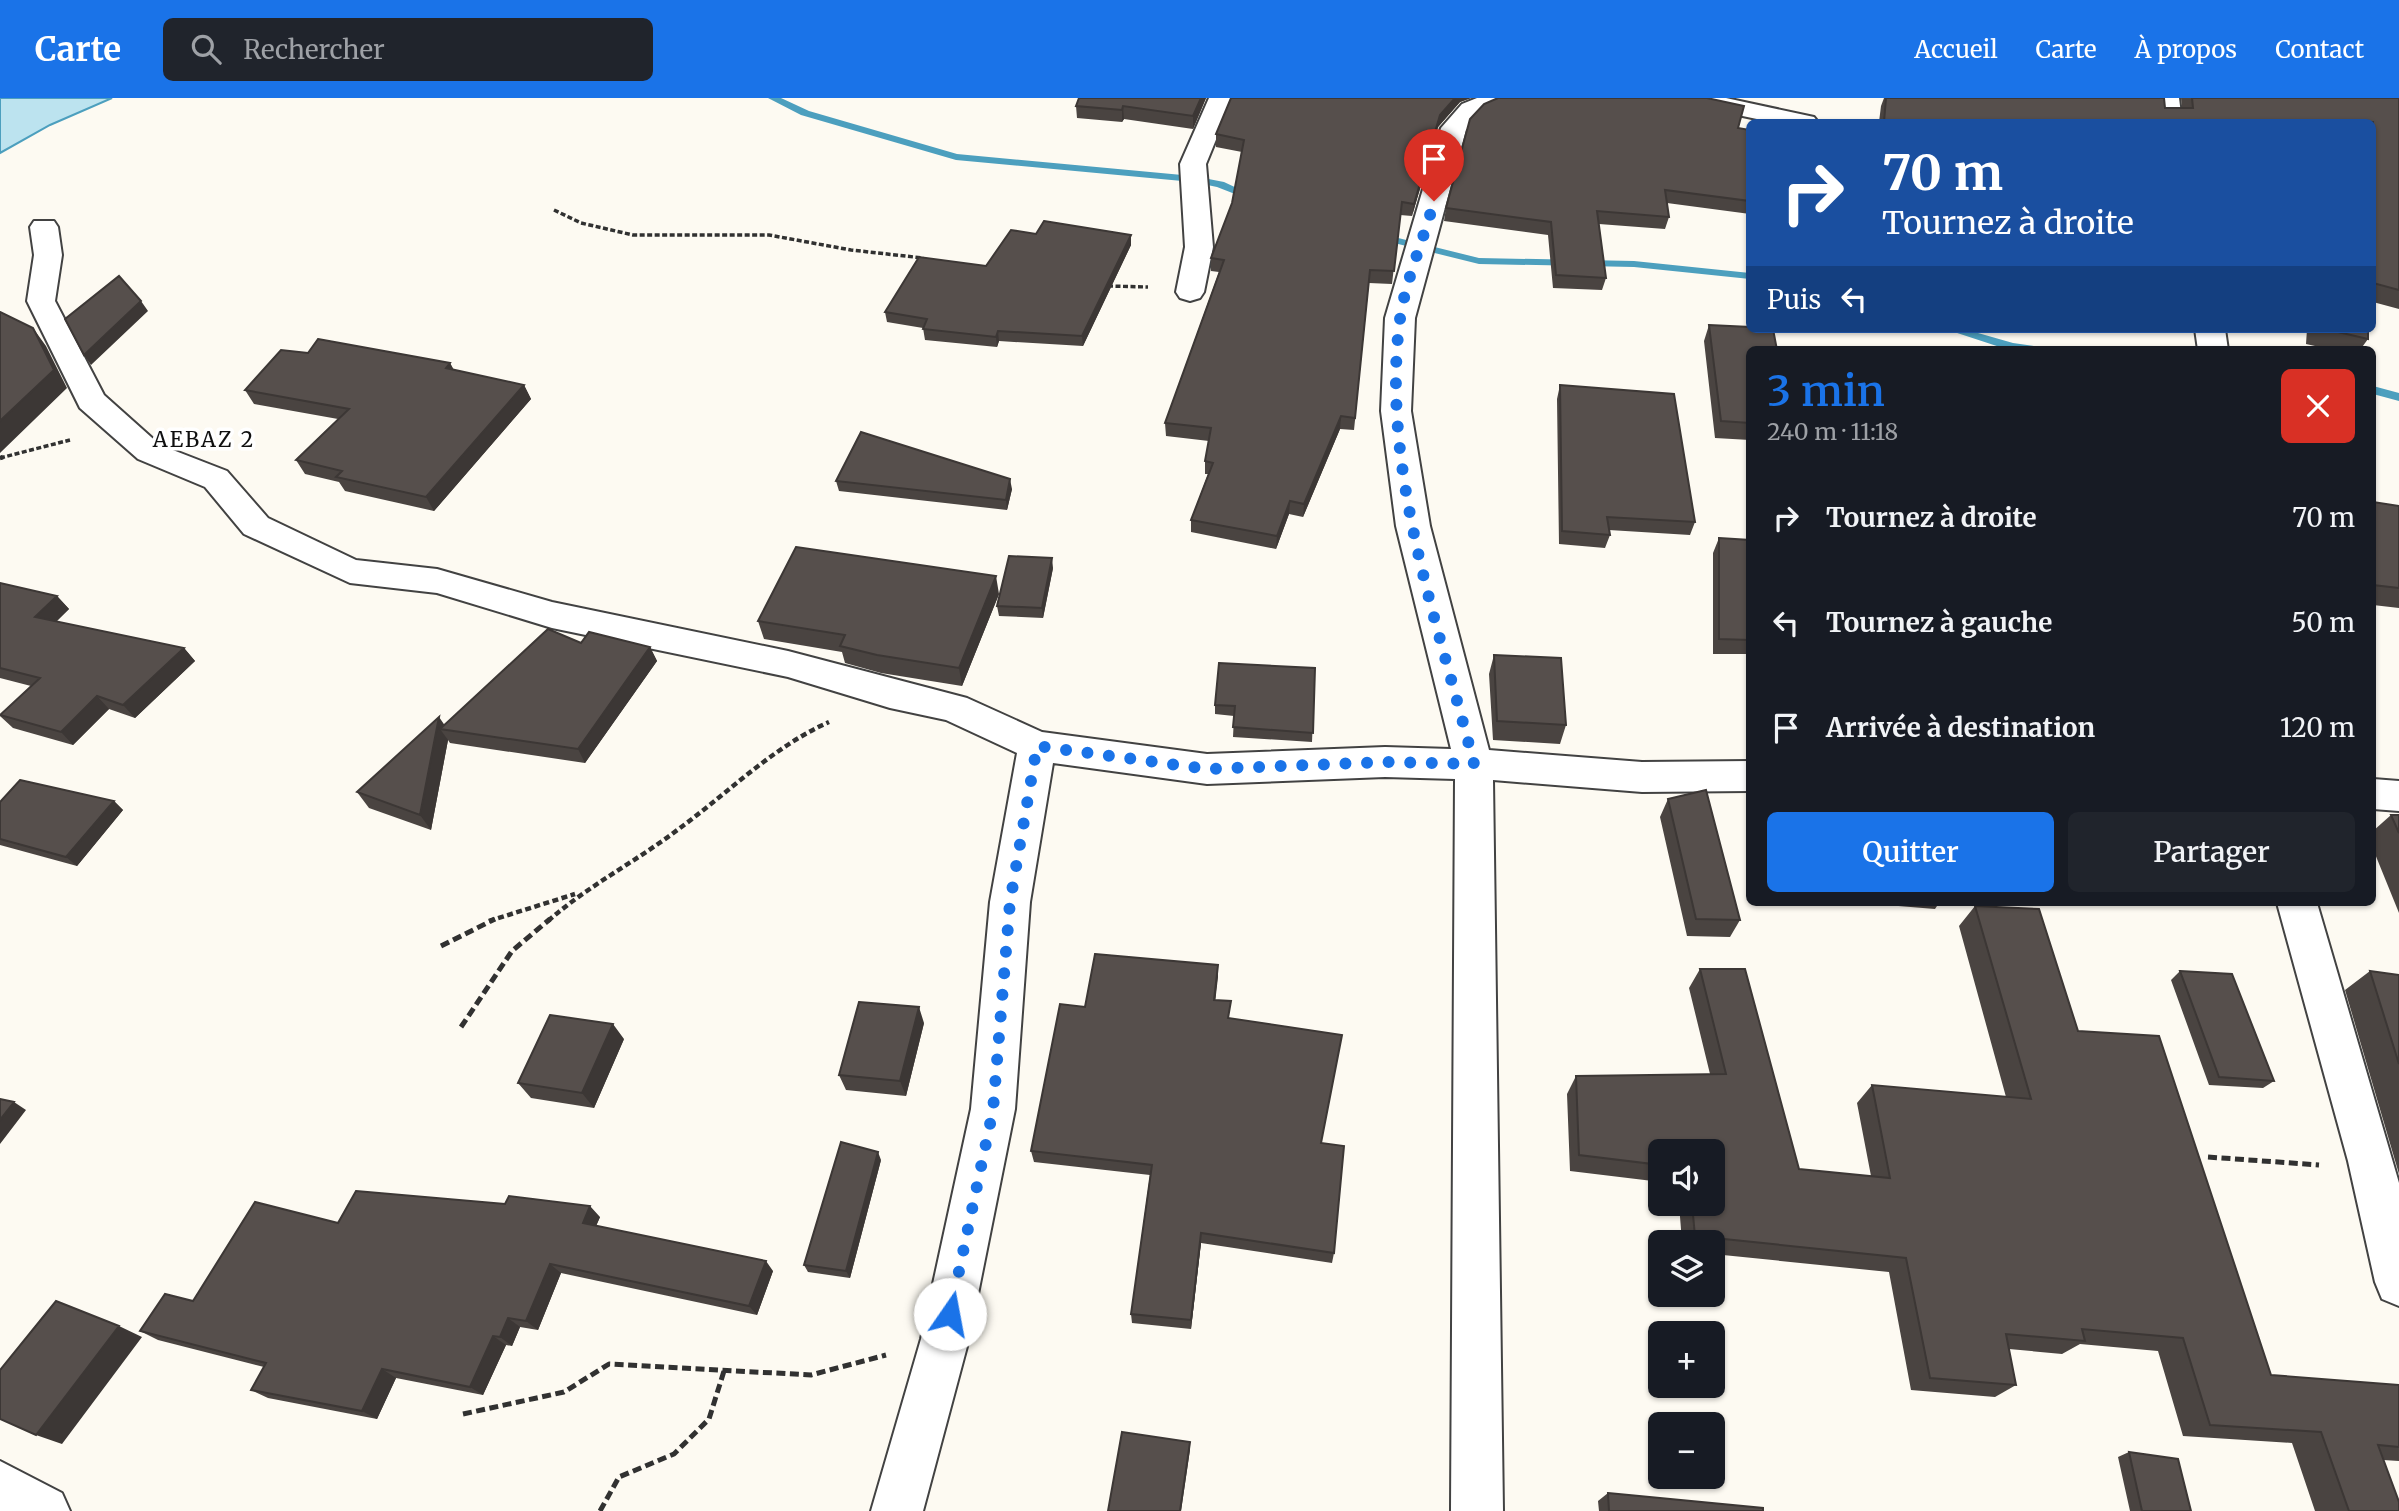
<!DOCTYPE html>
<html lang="fr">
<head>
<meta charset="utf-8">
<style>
  body { margin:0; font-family:Merriweather,serif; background:#20242c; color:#f1f3f6; height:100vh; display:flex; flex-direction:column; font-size:26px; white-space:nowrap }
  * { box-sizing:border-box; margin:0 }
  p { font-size:23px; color:#9ea1a6 }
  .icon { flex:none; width:38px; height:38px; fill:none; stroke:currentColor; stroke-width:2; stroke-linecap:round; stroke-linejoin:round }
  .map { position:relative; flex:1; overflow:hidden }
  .panel { position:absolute; left:1746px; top:248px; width:630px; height:560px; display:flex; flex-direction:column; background:#171b24; border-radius:10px; box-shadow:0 2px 5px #0004 }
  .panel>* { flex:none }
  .top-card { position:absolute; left:1746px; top:21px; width:630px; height:214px; border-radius:10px; box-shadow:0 2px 5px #0004; background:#1a4fa0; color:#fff; overflow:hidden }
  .tools { position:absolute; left:1648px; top:1041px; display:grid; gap:14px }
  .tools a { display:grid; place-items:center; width:77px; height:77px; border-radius:10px; background:#171b24; box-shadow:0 2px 5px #0004; font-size:35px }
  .pin { position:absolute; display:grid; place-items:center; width:60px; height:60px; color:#fff; margin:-72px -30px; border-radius:50% 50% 50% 0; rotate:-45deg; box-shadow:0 0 7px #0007 }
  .pin .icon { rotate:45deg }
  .me { position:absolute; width:77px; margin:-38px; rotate:12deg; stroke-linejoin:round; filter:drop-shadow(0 0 5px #0008) }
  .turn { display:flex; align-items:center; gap:24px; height:147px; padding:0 21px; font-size:32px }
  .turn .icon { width:91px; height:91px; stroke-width:2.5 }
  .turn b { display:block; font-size:49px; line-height:60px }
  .then { display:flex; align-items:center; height:66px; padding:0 21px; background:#0003; gap:14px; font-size:26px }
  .round { display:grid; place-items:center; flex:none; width:74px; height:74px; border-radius:10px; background:#20242c }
  .head { display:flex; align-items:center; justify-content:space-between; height:119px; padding:0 21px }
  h1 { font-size:42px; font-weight:600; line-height:52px; color:#1a73e8 }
  .primary-button { display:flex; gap:14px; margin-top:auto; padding:14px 21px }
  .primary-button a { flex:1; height:80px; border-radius:10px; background:#1a73e8; color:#fff; font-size:28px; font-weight:600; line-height:80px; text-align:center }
  .primary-button a+a { background:#20242c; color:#f1f3f6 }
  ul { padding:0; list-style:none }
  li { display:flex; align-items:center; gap:21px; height:105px; padding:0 21px }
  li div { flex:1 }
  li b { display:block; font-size:26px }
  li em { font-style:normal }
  header { display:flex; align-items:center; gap:42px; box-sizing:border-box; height:98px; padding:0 35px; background:#1a73e8; color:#fff }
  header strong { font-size:33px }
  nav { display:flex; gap:38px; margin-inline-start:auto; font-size:24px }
  .search { width:490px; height:63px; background:#20242c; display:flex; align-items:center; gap:18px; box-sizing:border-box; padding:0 24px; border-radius:10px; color:#9ea1a6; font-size:26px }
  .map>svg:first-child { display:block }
  .water { fill:#bce3ef; stroke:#4c9fbe; stroke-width:2 }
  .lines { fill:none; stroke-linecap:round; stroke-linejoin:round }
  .stream { fill:#4c9fbe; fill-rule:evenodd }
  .minor-casing { stroke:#424242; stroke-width:4 }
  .path-far2 { stroke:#313131; stroke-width:3.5; stroke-dasharray:5 2.5; stroke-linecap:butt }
  .path-far1 { stroke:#313131; stroke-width:4.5; stroke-dasharray:6 3.5; stroke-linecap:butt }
  .path { stroke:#313131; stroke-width:5; stroke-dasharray:9 4.5; stroke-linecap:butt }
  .minor { fill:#fff; fill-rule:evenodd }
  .wall { fill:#4a4441 }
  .shaded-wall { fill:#3c3735 }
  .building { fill:#564f4c; stroke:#3c3735; stroke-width:2 }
  .route { stroke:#1a73e8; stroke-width:12; stroke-dasharray:0 21.6 }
  .labels { text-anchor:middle; stroke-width:7; stroke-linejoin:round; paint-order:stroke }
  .quarter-label { font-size:21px; letter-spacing:2px; fill:#0f0f0f; stroke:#fff }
</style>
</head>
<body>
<header>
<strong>Carte</strong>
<div class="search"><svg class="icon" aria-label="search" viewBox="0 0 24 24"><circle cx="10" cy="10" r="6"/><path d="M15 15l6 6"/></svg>Rechercher</div>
<nav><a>Accueil</a><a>Carte</a><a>À propos</a><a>Contact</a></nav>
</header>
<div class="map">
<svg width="2399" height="1413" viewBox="0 0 2399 1413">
  <rect width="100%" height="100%" fill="#fdfaf2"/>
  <!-- water -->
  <path class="water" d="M 0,0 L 112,0 L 50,27 L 0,55 Z"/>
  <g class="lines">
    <!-- stream -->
    <path class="stream" d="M 768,0 L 781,0 L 809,13 L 957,56 L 1193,78 L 1224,84 L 1258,100 L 1253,103 L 1217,89 L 1193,84 L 956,62 L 801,17 Z
      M 1378,135 L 1479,160 L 1634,163 L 1750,175 L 1750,181 L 1634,169 L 1479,166 L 1374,140 L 1372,138 Z
      M 1945,231 L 1964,231 L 2013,245 L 2041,249 L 2043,252 L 2009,252 Z
      M 2373,288 L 2399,295 L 2399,303 L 2373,296 Z"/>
    <!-- minor casing -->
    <g class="minor-casing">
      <path id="minor" d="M 1209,0 L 1233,0 L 1206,66 L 1213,149 L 1204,194 L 1200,200 L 1190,203 L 1180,200 L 1176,194 L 1185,149 L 1180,66 Z
        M 1477,0 L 1511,0 L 1508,5 L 1480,16 L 1466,32 L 1415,220 L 1411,313 L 1430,428 L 1489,652 L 1642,664 L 1750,663 L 1750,693 L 1642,694 L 1493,682 L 1503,1413 L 1451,1413 L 1455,681 L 1385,679 L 1207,686 L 1053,665 L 1030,804 L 1015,1011 L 969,1241 L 923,1413 L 871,1413 L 921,1241 L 971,1011 L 990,804 L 1017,655 L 946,622 L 890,610 L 788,579 L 552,530 L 437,495 L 350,485 L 244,436 L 205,389 L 138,361 L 80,310 L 27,203 L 34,157 L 30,129 L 34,123 L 54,123 L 58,129 L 62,157 L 55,203 L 104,297 L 160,347 L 227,373 L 268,420 L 356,462 L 437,471 L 552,504 L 788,553 L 967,600 L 1042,634 L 1207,656 L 1385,649 L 1451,651 L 1396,428 L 1381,313 L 1385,220 L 1441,30 L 1462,6 Z
        M 1678,0 L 1726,0 L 1814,19 L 1818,24 L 1771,24 L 1681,5 Z
        M 2155,0 L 2179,0 L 2182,24 L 2158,24 Z
        M 2195,231 L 2225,231 L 2228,252 L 2198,252 Z
        M 2373,681 L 2399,683 L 2399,713 L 2373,711 Z
        M 2277,805 L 2317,805 L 2399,1085 L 2399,1208 L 2382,1201 L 2375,1184 L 2348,1063 Z
        M 0,1363 L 62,1395 L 70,1413 L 0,1413 Z"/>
    </g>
    <!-- path-far2 -->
    <path class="path-far2" d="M 554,112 L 581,125 L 633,137 L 769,137 L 851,152 L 923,160
      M 1108,188 L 1148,189
      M 0,360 L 70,342"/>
    <!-- path-far1 -->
    <path class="path-far1" d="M 0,360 L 3,359
      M 489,823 L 575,796
      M 548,823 C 589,787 637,763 680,730 C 729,694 773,649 829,624"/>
    <!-- path -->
    <path class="path" d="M 441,848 L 495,821
      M 461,929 L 512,853 L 550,821
      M 2208,1059 L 2319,1067
      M 463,1316 L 564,1294 L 609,1266 L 811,1277 L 886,1257
      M 600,1413 L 619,1379 L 674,1356 L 709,1321 L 724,1273"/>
    <!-- minor -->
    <use href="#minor" class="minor"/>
  </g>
  <!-- wall -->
  <path class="wall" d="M 1079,0 L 1206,0 L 1193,31 L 1124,21 L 1122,24 L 1077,20 L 1076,8 Z
    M 1231,0 L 1471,0 L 1460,4 L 1438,29 L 1412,118 L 1400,117 L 1392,186 L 1369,185 L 1354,332 L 1340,331 L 1303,419 L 1289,416 L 1276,451 L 1191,434 L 1191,422 L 1208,376 L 1205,376 L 1205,363 L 1209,343 L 1166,338 L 1165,325 L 1219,174 L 1211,173 L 1211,160 L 1232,105 L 1242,54 L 1216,49 L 1216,36 Z
    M 1884,0 L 2164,0 L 2165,10 L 2182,10 L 2181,0 L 2399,0 L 2399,211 L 2373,204 L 2373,24 L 1879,24 L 1881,8 Z
    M 1738,30 L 1750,32 L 1750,116 L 1667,105 L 1669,119 L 1665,131 L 1599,126 L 1606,180 L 1602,192 L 1553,190 L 1548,137 L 1444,123 L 1446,110 Z
    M 1036,136 L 1131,137 L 1131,147 L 1083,248 L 999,243 L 997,249 L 925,242 L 923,230 L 887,224 L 885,214 L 986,168 Z
    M 1709,227 L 1750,252 L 1750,342 L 1715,340 L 1704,243 Z
    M 2307,231 L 2368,231 L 2368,241 L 2360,252 L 2333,252 L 2306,246 Z
    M 308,255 L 450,265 L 454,272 L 524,287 L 531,301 L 434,413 L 345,393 L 339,384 L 305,376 L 296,362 L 338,321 L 254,306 L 245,292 Z
    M 1560,287 L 1695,424 L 1690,437 L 1609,432 L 1610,437 L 1605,450 L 1559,446 L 1557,301 Z
    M 836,383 L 1012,391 L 1007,412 L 839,393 Z
    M 2373,404 L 2399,408 L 2399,510 L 2373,507 Z
    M 1719,440 L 1750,442 L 1750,556 L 1713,556 L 1713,455 Z
    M 1053,470 L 1043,520 L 999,518 L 997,508 Z
    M 0,485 L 57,498 L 69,511 L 56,524 L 184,550 L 195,563 L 135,620 L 109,611 L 73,647 L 13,630 L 0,618 L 31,588 L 0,580 Z
    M 999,496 L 962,588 L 881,575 L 845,565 L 842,554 L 764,541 L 758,523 Z
    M 581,545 L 650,549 L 657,563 L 585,665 L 450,645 L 448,642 L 431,732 L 369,710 L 357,694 L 445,627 Z
    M 1494,557 L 1566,627 L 1560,646 L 1493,642 L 1489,576 Z
    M 1315,570 L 1312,644 L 1233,639 L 1234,618 L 1215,616 L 1215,607 Z
    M 1668,701 L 1740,822 L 1730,839 L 1687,838 L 1660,719 Z
    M 114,703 L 123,712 L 77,768 L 0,747 L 0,704 Z
    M 2391,717 L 2399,717 L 2399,815 L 2373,751 L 2373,733 Z
    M 1873,805 L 1939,805 L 1935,811 L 1874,806 Z
    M 1975,808 L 2078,933 L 2271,1277 L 2399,1287 L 2399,1363 L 2383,1362 L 2399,1413 L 2315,1413 L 2292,1345 L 2183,1338 L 2158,1253 L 2080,1246 L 2062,1256 L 2009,1251 L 2016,1287 L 1995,1299 L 1911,1292 L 1889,1174 L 1713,1156 L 1713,1144 L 1682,1144 L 1679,1106 L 1713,1106 L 1713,1054 L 1661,1054 L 1661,1084 L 1570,1073 L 1567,996 L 1576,978 L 1710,976 L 1689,890 L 1700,871 L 1799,1071 L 1871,1078 L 1857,1005 L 1872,987 L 2006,999 L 1959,828 Z
    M 1218,867 L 1215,902 L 1321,1045 L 1334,1155 L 1332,1165 L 1201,1145 L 1191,1231 L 1132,1225 L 1131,1216 L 1150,1077 L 1034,1064 L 1031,1053 L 1085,909 Z
    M 2180,873 L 2274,983 L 2263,990 L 2209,987 L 2171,882 Z
    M 2370,873 L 2399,877 L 2399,1076 L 2345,892 Z
    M 924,925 L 906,998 L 846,992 L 839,977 Z
    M 624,941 L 594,1010 L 531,1000 L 518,985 Z
    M 881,1062 L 850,1180 L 808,1174 L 804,1167 Z
    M 600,1119 L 596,1128 L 773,1173 L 757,1217 L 561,1175 L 538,1232 L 520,1229 L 512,1248 L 506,1247 L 483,1297 L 396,1280 L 377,1321 L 268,1300 L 251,1292 L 264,1269 L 158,1242 L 140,1233 L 338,1125 Z
    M 2129,1354 L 2191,1413 L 2130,1413 L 2118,1359 Z
    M 1608,1395 L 1763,1413 L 1599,1413 L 1598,1403 Z"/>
  <!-- shaded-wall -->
  <path class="shaded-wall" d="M 1201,0 L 1206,0 L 1193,31 L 1193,18 Z
    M 1455,0 L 1471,0 L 1460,4 L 1438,29 L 1412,118 L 1414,106 L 1440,17 Z
    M 1123,8 L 1124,21 L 1122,24 L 1122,12 Z
    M 1131,137 L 1131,147 L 1083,248 L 1082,238 Z
    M 141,203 L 148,213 L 91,267 L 84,257 Z
    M 33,230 L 46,248 L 67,290 L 0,355 L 0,323 Z
    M 998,233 L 999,243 L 997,249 L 996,239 Z
    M 450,265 L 457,279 L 446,270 Z
    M 524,287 L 531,301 L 434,413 L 426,399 Z
    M 1341,318 L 1340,331 L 1303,419 L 1304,406 Z
    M 1010,381 L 1012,391 L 1007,412 L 1006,402 Z
    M 1290,403 L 1289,416 L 1276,451 L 1277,438 Z
    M 1052,460 L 1053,470 L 1043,520 L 1042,510 Z
    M 996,478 L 999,496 L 962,588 L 959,570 Z
    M 57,498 L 69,511 L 47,532 L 35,519 Z
    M 650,549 L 657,563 L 585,665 L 578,651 Z
    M 184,550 L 195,563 L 135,620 L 123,607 Z
    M 97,598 L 109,611 L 73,647 L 61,634 Z
    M 439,619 L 448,632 L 440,631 L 448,642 L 431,732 L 420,717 Z
    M 114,703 L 123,712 L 77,768 L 66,759 Z
    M 1218,867 L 1218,879 L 1214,914 L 1214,902 Z
    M 919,909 L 924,925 L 906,998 L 900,983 Z
    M 613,926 L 624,941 L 594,1010 L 582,995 Z
    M 14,1004 L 26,1012 L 0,1046 L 0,1022 Z
    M 878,1054 L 881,1062 L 850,1180 L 846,1173 Z
    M 590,1108 L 600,1119 L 593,1135 L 583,1125 Z
    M 1201,1135 L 1201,1145 L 1191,1231 L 1191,1222 Z
    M 766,1163 L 773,1173 L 757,1217 L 749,1208 Z
    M 550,1166 L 561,1175 L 538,1232 L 526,1223 Z
    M 508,1220 L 520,1229 L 512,1248 L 500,1239 Z
    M 119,1228 L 142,1239 L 62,1346 L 36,1337 Z
    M 493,1238 L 506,1247 L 483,1297 L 470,1289 Z
    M 382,1271 L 396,1280 L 377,1321 L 362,1313 Z
    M 1190,1344 L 1190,1352 L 1181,1413 L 1180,1413 Z"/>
  <!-- building -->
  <path class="building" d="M 1079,0 L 1201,0 L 1193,18 L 1123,8 L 1122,12 L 1076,8 Z
    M 1231,0 L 1455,0 L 1440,17 L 1414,106 L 1402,104 L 1394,173 L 1370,172 L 1355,320 L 1341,318 L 1304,406 L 1290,403 L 1277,438 L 1191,422 L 1213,365 L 1205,363 L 1211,330 L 1165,325 L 1224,162 L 1211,160 L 1232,105 L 1244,42 L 1216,36 Z
    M 1498,0 L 1707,0 L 1744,8 L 1738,30 L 1750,32 L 1750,103 L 1665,92 L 1669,119 L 1597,113 L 1606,180 L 1556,177 L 1551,124 L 1446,110 L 1470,21 L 1484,6 Z
    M 1886,0 L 2164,0 L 2165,10 L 2193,10 L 2192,0 L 2399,0 L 2399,192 L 2373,185 L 2373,24 L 1884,24 Z
    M 1044,123 L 1131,137 L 1082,238 L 998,233 L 996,239 L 923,231 L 927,221 L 885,214 L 919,159 L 986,168 L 1011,132 L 1036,136 Z
    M 119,178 L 141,203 L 84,257 L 65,221 Z
    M 0,214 L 33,230 L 54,272 L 0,323 Z
    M 1709,227 L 1750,229 L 1750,231 L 1773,231 L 1777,252 L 1750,252 L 1750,325 L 1721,323 Z
    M 2325,231 L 2368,231 L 2368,241 Z
    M 318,241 L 450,265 L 446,270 L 524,287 L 426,399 L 336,379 L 342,373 L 296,362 L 349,311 L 245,292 L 281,252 L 308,255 Z
    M 1560,287 L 1674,296 L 1695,424 L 1607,419 L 1610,437 L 1562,433 Z
    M 861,334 L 1010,381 L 1006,402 L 836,383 Z
    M 2373,404 L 2399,408 L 2399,490 L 2373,487 Z
    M 1719,440 L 1750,442 L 1750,542 L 1719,541 Z
    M 796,449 L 996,478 L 959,570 L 877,557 L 840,548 L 845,537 L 758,523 Z
    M 1009,458 L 1052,460 L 1042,510 L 997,508 Z
    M 0,485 L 57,498 L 35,519 L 184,550 L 123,607 L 97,598 L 61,634 L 0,617 L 40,580 L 0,570 Z
    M 548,531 L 581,545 L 589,534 L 650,549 L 578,651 L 440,631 Z
    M 1494,557 L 1561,560 L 1566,627 L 1497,623 Z
    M 1219,565 L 1315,570 L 1313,635 L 1233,629 L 1235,608 L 1215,607 Z
    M 439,619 L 420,717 L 357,694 Z
    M 20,682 L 114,703 L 66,759 L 0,741 L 0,704 Z
    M 1706,692 L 1740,822 L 1696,821 L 1668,701 Z
    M 2391,717 L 2399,717 L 2399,735 Z
    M 1975,808 L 2039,811 L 2078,933 L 2159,938 L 2271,1277 L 2399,1287 L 2399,1349 L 2378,1347 L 2399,1404 L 2399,1413 L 2349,1413 L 2321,1334 L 2210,1327 L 2183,1240 L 2082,1231 L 2085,1243 L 2006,1236 L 2016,1287 L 1930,1280 L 1906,1160 L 1695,1138 L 1692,1106 L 1713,1106 L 1713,1054 L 1661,1054 L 1661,1067 L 1579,1057 L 1576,978 L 1726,976 L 1700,871 L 1745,871 L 1799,1071 L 1890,1080 L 1872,987 L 2031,1001 Z
    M 1095,856 L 1218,867 L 1214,902 L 1231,903 L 1228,920 L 1342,937 L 1321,1045 L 1344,1048 L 1334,1155 L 1201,1135 L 1191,1222 L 1131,1216 L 1152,1067 L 1031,1053 L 1060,906 L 1085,909 Z
    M 2180,873 L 2232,876 L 2274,983 L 2219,979 Z
    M 2370,873 L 2399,877 L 2399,966 Z
    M 859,904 L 919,909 L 900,983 L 839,977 Z
    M 550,917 L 613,926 L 582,995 L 518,985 Z
    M 0,1001 L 14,1004 L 0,1022 Z
    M 841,1044 L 878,1054 L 846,1173 L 804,1167 Z
    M 356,1093 L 505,1106 L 509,1098 L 590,1108 L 583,1125 L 766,1163 L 749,1208 L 550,1166 L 526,1223 L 508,1220 L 500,1239 L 493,1238 L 470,1289 L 382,1271 L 362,1313 L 251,1292 L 266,1265 L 140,1233 L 165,1196 L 193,1203 L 255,1104 L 338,1125 Z
    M 56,1203 L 119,1228 L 36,1337 L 0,1321 L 0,1272 Z
    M 1122,1334 L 1190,1344 L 1180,1413 L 1108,1413 Z
    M 2129,1354 L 2178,1361 L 2191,1413 L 2142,1413 Z
    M 1608,1395 L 1763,1410 L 1763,1413 L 1609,1413 Z"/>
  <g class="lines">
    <!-- route -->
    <path class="route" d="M 950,1216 L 993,1012 L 1010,804 L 1037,648 L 1207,671 L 1385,664 L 1474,666 C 1438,525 1380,367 1400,221 C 1405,184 1424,141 1434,103"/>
  </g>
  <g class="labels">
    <!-- quarter labels -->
    <g class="quarter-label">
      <text x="204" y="349">AEBAZ 2</text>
    </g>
  </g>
</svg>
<div class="tools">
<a><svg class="icon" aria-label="sound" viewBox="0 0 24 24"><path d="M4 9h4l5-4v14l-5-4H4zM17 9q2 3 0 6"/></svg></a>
<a><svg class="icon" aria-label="layers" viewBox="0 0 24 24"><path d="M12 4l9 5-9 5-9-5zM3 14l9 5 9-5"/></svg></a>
<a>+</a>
<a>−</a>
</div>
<div class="pin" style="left:1434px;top:103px;background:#d93025"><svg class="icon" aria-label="arrive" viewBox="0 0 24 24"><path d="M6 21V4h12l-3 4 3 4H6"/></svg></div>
<svg class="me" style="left:950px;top:1216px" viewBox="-20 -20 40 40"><circle r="19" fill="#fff"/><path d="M0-13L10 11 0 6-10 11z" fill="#1a73e8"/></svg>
<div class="top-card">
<div class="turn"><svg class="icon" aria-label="right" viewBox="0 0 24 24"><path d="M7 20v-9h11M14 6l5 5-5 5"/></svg><div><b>70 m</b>Tournez à droite</div></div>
<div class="then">Puis<svg class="icon" aria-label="left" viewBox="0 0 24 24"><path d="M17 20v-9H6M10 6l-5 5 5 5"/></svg></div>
</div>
<section class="panel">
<div class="head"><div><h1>3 min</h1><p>240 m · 11:18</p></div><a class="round" style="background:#d93025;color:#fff"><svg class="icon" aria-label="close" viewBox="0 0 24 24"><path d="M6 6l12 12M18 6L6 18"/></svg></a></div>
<ul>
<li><svg class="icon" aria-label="right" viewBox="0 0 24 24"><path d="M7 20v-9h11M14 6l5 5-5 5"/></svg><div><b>Tournez à droite</b></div><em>70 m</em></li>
<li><svg class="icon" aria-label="left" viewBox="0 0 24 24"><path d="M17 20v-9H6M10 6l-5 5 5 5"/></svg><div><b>Tournez à gauche</b></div><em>50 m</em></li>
<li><svg class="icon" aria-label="arrive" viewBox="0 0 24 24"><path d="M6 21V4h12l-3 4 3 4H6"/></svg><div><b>Arrivée à destination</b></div><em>120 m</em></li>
</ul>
<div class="primary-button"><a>Quitter</a><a>Partager</a></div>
</section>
</div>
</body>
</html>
